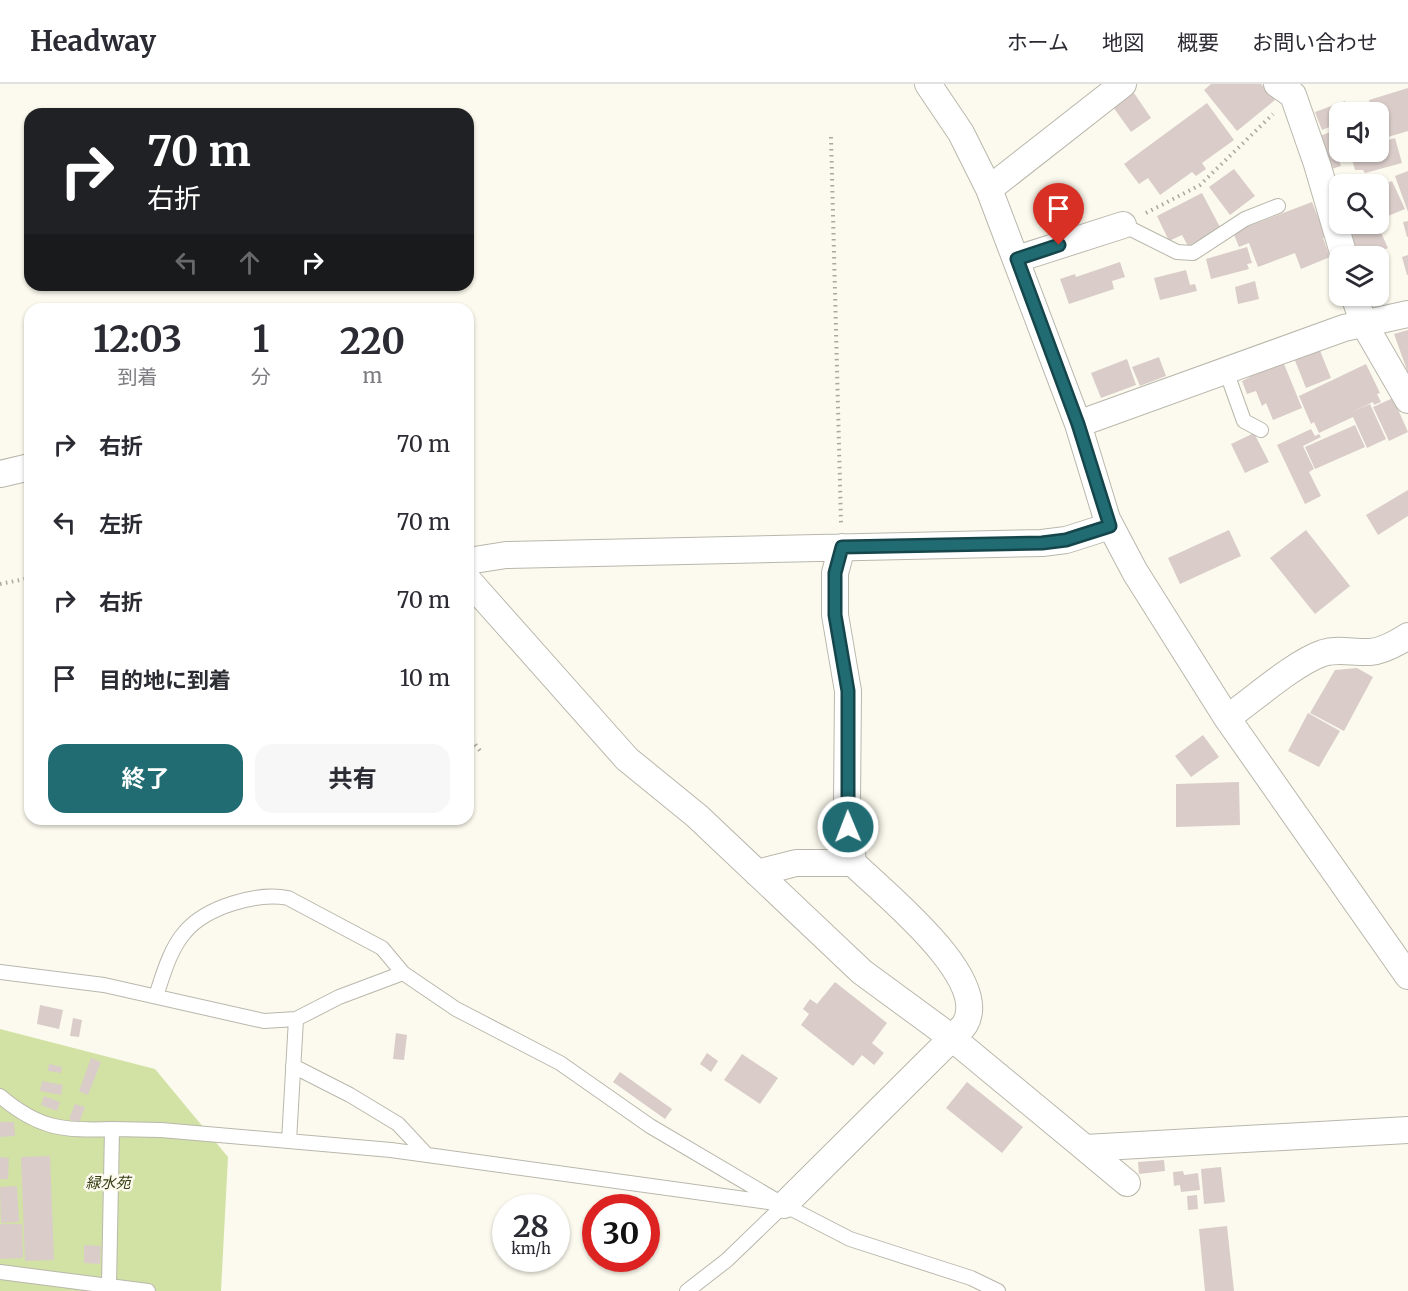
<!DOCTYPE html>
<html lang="ja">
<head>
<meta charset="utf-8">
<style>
  body { margin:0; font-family:Merriweather,"Noto Sans JP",serif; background:#f7f7f7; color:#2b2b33; height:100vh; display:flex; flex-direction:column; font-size:22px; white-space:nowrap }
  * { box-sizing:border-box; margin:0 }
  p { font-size:20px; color:#7c7c81 }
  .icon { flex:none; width:33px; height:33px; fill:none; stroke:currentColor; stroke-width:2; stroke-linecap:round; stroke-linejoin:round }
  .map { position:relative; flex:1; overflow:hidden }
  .panel { position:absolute; left:24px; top:219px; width:450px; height:522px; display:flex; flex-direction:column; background:#fff; border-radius:18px; box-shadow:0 2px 4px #0004 }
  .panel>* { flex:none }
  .top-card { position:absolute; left:24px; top:24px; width:450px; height:183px; border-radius:18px; box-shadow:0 2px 4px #0004; background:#202124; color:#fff; overflow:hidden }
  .tools { position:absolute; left:1329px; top:18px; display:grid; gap:12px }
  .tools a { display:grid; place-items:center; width:60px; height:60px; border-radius:12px; background:#fff; box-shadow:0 2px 4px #0004; font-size:30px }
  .speed { position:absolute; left:492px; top:1110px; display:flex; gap:12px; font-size:30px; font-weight:700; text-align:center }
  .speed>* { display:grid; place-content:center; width:78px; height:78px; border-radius:50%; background:#fff; box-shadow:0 2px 4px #0004; line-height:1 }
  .speed small { font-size:15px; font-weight:400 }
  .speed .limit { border:9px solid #d22; background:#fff; color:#111 }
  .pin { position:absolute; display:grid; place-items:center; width:51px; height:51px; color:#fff; margin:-62px -26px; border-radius:50% 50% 50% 0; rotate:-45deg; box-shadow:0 0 6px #0007 }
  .pin .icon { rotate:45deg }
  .me { position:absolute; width:66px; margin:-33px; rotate:359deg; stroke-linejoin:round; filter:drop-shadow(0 0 4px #0008) }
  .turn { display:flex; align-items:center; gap:21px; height:126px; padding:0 24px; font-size:27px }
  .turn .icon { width:78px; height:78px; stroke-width:2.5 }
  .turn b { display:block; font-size:42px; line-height:51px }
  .lanes { display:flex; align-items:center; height:57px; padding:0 24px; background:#0003; justify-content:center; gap:30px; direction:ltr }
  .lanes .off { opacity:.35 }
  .eta { display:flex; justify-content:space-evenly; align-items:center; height:102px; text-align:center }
  .eta b { font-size:36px; font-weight:700; line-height:42px }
  .primary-button { display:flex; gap:12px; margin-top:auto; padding:12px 24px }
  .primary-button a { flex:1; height:69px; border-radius:18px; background:#216c73; color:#fff; font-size:24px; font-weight:700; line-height:69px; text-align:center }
  .primary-button a+a { background:#f7f7f7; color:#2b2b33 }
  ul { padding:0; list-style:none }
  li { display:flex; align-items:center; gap:18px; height:78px; padding:0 24px }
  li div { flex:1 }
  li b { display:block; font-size:22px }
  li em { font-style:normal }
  header { display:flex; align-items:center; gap:36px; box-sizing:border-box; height:84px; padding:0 30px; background:#fff; border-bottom:2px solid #e1e1e2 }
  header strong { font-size:28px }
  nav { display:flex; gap:33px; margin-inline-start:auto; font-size:21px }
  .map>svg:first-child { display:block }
  .green { fill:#d2e2a4 }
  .building { fill:#d9ccc9 }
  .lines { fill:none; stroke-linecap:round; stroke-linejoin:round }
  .lane-casing { stroke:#b9b7ac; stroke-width:16 }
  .street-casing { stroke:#b9b7ac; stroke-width:28 }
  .path { stroke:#a9a89f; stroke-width:4; stroke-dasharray:1.5 4.5; stroke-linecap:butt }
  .lane { stroke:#fff; stroke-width:14 }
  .street { stroke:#fff; stroke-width:26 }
  .route-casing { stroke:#15464b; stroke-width:15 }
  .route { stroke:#216c73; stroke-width:10 }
  .labels { text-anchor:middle; stroke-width:5; stroke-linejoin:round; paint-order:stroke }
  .park-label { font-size:15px; font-style:italic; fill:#343d13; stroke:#fcfaee }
</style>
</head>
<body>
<header>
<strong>Headway</strong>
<nav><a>ホーム</a><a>地図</a><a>概要</a><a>お問い合わせ</a></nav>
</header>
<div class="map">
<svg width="1408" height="1207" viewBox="0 0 1408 1207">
  <rect width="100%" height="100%" fill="#fcfaee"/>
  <!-- green -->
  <path class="green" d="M 0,945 L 155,985 L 228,1073 L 221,1207 L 0,1207 Z"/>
  <!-- building -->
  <path class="building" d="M 1211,0 L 1261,0 L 1275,16 L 1237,47 L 1204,6 Z
    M 1408,4 L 1408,47 L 1378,56 L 1378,28 L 1373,28 L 1369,16 Z
    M 1134,9 L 1151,34 L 1131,48 L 1113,23 Z
    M 1345,17 L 1349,28 L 1340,28 L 1340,39 L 1322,46 L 1315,28 Z
    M 1207,19 L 1234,56 L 1202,79 L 1206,85 L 1196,92 L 1192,88 L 1160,111 L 1148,94 L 1139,100 L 1124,80 Z
    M 1331,48 L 1341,82 L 1329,86 L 1319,52 Z
    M 1395,54 L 1402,79 L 1365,89 L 1363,86 L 1355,86 L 1350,68 L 1378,68 L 1378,59 Z
    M 1234,85 L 1255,112 L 1230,131 L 1209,103 Z
    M 1408,87 L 1408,128 L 1395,92 Z
    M 1392,97 L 1405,125 L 1378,136 L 1378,103 Z
    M 1202,109 L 1221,145 L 1188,162 L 1182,151 L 1169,157 L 1157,132 Z
    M 1312,118 L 1326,153 L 1323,154 L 1330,173 L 1301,185 L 1295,169 L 1258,183 L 1249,159 L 1239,163 L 1233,148 Z
    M 1408,137 L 1408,153 L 1407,153 L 1403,138 Z
    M 1345,140 L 1372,140 L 1350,149 Z
    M 1377,140 L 1388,164 L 1369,172 L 1356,172 L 1347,152 Z
    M 1247,163 L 1252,179 L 1247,180 L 1249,185 L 1211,195 L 1206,175 Z
    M 1408,171 L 1408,191 L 1407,191 L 1402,173 Z
    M 1120,178 L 1125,193 L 1112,197 L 1114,205 L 1069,220 L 1060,195 L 1075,190 L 1076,193 Z
    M 1186,186 L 1190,201 L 1195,200 L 1197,207 L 1160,216 L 1154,194 Z
    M 1255,197 L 1259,215 L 1238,220 L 1235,203 Z
    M 1408,246 L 1408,289 L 1394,250 Z
    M 1319,264 L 1331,294 L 1306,304 L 1294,274 Z
    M 1159,273 L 1166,292 L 1140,302 L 1132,283 Z
    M 1127,275 L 1136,301 L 1101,314 L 1091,289 Z
    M 1282,275 L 1302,324 L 1273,336 L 1266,319 L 1262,322 L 1256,307 L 1247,310 L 1242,297 L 1250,293 L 1248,289 Z
    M 1366,280 L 1380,309 L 1377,310 L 1381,318 L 1374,321 L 1373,318 L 1350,329 L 1370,320 L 1386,355 L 1367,364 L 1353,333 L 1319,349 L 1314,338 L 1311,340 L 1299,312 Z
    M 1393,314 L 1408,348 L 1389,357 L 1373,323 Z
    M 1355,341 L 1365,363 L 1315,385 L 1305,363 Z
    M 1311,345 L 1315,352 L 1319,350 L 1321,353 L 1303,362 L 1314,385 L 1309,388 L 1321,412 L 1305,420 L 1277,361 Z
    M 1254,349 L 1269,378 L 1245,389 L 1231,360 Z
    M 1408,406 L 1408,432 L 1378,451 L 1366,431 Z
    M 1229,446 L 1241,472 L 1180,500 L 1168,474 Z
    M 1306,446 L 1350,502 L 1315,530 L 1270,474 Z
    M 1357,584 L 1373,593 L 1344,647 L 1310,629 L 1335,586 Z
    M 1308,629 L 1340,647 L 1319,683 L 1288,667 Z
    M 1203,651 L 1219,673 L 1191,693 L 1175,672 Z
    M 1239,698 L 1240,741 L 1176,743 L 1176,700 Z
    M 835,898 L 887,939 L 872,959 L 884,969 L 874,981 L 862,971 L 853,982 L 801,941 L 809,930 L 803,925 L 810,915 L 817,920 Z
    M 40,921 L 63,926 L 59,945 L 37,940 Z
    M 73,934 L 82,936 L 79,953 L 70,952 Z
    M 396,949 L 407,951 L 404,976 L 393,975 Z
    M 707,969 L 718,977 L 711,988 L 700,980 Z
    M 742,970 L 778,994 L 760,1020 L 724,996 Z
    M 91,974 L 101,978 L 88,1011 L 79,1007 Z
    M 49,980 L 62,983 L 61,989 L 48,987 Z
    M 620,988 L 672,1025 L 665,1035 L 613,998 Z
    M 42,997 L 63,1001 L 61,1011 L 40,1007 Z
    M 967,998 L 1023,1043 L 1002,1069 L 946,1024 Z
    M 44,1012 L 60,1018 L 57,1027 L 41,1021 Z
    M 75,1020 L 85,1023 L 79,1039 L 69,1035 Z
    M 0,1038 L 14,1038 L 15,1052 L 0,1053 Z
    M 50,1072 L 54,1176 L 25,1177 L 21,1073 Z
    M 0,1073 L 9,1074 L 8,1095 L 0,1095 Z
    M 1164,1076 L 1165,1087 L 1139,1090 L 1138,1078 Z
    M 1221,1083 L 1225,1118 L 1204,1120 L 1201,1085 Z
    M 1183,1087 L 1184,1091 L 1198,1089 L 1200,1106 L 1181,1108 L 1180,1101 L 1174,1102 L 1173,1088 Z
    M 17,1102 L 19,1138 L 1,1139 L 0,1103 Z
    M 1197,1111 L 1198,1125 L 1188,1126 L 1187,1112 Z
    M 0,1140 L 22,1140 L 23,1174 L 0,1175 Z
    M 1227,1142 L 1234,1207 L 1205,1207 L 1199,1145 Z
    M 84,1161 L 101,1162 L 100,1180 L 84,1179 Z"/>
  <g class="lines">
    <!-- lane casing -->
    <g class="lane-casing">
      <path id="lane" d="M 1123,141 L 1177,168 L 1193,169 L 1245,135 L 1278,122
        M 1225,284 L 1244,337 L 1261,346
        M 0,888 L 104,901 L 264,937 L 296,935 L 339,913 L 403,889
        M 156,912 C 163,891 170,865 185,848 C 206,823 257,808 288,814 L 382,864 L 403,889 L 456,925 L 560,979 L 650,1042 L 784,1121 L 850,1155 L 971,1194 L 998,1207
        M 293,982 L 350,1011 L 398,1040 L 426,1070
        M 0,1012 C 39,1045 63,1047 112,1045
        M 289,1057 L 296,935
        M 0,1188 L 148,1207
        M 109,1201 L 112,1045 L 161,1046 L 391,1066 L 775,1119
        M 687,1207 L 727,1176 L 784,1121"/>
    </g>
    <!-- street casing -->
    <g class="street-casing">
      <path id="street" d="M 928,0 L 961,49 L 989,105 L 1078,340 L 1107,435 L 1135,488 L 1227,634 L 1408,892
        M 1277,0 L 1293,11 L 1317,80 L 1344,172
        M 989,105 L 1123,0
        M 1017,175 L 1123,141
        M 1354,212 L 1364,240 L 1408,316
        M 1078,340 L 1344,244 L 1408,230
        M 0,390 L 30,383
        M 468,477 L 506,471 L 1042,459 L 1066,456 L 1110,442
        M 468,496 L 627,675 L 697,732 L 862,888 L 952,954 L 1085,1064 L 1408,1046
        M 1227,634 C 1254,615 1294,579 1323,569 C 1339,564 1354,569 1370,568 C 1383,567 1397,559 1408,552
        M 757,789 L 796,779 L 853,779
        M 1085,1064 L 1127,1099
        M 784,1121 L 952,954 C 956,949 962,945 965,940 C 992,894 882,808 853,779 L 847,719 L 848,607 L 835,531 L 835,489 L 842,463"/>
    </g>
    <!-- path -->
    <path class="path" d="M 831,53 L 841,439
      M 1146,129 L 1200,101 L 1273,30
      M 0,500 L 30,494
      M 468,651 L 481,668"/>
    <!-- lane -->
    <use href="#lane" class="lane"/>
    <!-- street -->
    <use href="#street" class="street"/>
  </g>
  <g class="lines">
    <!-- route casing -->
    <g class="route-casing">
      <path id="route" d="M 848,743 L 848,607 L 835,531 L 835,489 L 842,463 L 1042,459 L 1066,456 L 1110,442 L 1078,340 L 1017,175 L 1059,161"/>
    </g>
    <!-- route -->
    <use href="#route" class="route"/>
  </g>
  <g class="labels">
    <!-- park labels -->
    <g class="park-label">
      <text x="108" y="1104">緑水苑</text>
    </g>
  </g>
</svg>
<div class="tools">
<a><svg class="icon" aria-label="sound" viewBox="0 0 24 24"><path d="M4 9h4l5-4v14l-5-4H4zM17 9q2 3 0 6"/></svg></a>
<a><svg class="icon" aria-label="search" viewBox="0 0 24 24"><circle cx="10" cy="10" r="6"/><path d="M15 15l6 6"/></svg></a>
<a><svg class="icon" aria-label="layers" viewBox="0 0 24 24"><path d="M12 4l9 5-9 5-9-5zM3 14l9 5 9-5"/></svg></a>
</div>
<div class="speed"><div>28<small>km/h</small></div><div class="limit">30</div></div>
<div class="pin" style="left:1059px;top:161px;background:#d93025"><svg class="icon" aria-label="arrive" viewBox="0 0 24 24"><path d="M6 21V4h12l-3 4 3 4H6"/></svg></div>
<svg class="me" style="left:848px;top:743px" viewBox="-20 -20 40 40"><circle r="17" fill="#216c73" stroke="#fff" stroke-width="3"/><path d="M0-11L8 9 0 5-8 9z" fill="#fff"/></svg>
<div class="top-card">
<div class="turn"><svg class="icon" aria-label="right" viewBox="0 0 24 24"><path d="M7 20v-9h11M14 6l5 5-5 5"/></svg><div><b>70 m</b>右折</div></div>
<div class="lanes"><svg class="icon off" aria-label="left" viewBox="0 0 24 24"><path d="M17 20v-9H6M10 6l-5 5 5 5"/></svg><svg class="icon off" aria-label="ahead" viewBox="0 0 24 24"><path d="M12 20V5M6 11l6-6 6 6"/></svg><svg class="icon" aria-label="right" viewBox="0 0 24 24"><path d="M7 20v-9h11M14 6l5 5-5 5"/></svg></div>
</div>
<section class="panel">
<div class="eta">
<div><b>12:03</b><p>到着</p></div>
<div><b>1</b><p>分</p></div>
<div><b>220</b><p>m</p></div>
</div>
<ul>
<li><svg class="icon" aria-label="right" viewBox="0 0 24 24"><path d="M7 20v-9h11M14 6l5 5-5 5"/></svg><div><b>右折</b></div><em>70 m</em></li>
<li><svg class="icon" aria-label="left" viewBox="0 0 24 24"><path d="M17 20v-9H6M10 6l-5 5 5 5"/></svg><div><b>左折</b></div><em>70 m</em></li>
<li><svg class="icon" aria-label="right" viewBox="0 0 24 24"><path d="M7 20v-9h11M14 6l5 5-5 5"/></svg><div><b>右折</b></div><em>70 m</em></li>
<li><svg class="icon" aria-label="arrive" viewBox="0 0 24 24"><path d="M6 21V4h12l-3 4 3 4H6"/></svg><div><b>目的地に到着</b></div><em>10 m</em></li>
</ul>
<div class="primary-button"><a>終了</a><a>共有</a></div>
</section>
</div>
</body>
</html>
